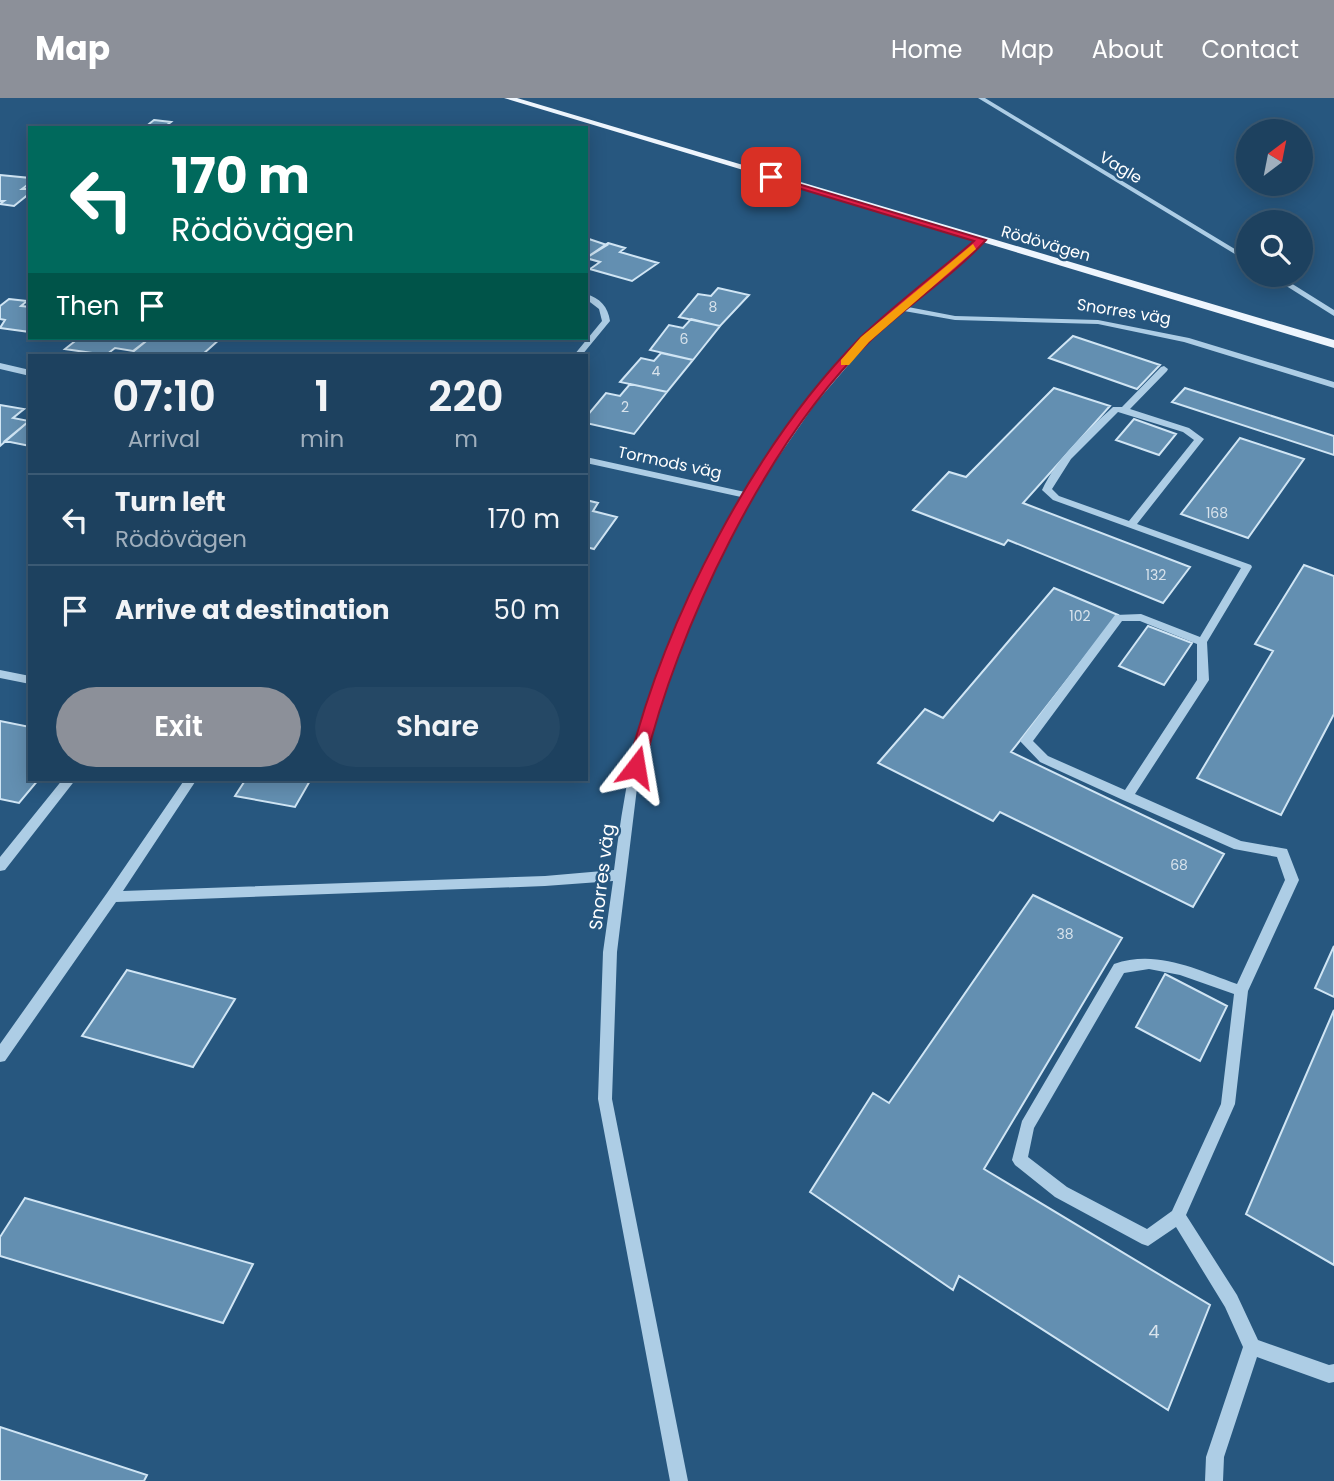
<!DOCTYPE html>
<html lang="en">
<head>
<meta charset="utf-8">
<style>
  body { margin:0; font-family:Poppins,sans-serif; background:#254865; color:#f1f3f6; height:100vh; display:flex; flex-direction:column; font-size:26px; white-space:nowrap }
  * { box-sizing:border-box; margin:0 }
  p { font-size:23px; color:#a0afbd }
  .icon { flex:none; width:38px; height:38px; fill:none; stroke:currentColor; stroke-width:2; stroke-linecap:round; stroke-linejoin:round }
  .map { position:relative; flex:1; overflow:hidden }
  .sheet { position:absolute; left:28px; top:256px; width:560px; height:427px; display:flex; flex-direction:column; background:#1d415f; border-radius:0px; box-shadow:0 4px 18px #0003,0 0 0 2px #3b5a74 }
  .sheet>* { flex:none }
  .guide { position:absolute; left:28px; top:28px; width:560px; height:214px; border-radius:0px; box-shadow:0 4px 18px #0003,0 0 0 2px #3b5a74; background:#00695c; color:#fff; overflow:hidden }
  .needle { width:46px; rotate:32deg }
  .controls { position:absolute; left:1236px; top:21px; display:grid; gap:14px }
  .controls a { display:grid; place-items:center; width:77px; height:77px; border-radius:50%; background:#1d415f; box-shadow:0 4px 18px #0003,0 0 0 2px #3b5a74; font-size:35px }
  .pin { position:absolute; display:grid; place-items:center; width:60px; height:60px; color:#fff; margin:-30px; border-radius:14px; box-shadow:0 4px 10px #0006 }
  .me { position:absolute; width:77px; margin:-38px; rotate:14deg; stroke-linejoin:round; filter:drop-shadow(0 0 5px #0008) }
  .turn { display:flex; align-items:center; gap:24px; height:147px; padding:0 28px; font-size:32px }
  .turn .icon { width:91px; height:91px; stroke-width:2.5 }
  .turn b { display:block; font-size:49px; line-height:60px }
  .then { display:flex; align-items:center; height:66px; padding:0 28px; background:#0003; gap:14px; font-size:26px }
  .eta { display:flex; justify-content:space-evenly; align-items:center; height:119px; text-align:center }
  .eta b { font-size:42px; font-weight:600; line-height:49px }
  .button { display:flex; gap:14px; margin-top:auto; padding:14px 28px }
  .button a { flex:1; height:80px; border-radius:42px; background:#8c9099; color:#fff; font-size:28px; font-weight:600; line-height:80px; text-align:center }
  .button a+a { background:#254865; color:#f1f3f6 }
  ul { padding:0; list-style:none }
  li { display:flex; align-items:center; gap:21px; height:91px; padding:0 28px; border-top:2px solid #3b5a74 }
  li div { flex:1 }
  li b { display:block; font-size:26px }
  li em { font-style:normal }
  header { display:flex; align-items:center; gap:42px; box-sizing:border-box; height:98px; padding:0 35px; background:#8c9099; color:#fff }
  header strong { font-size:33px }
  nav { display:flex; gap:38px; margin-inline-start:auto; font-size:24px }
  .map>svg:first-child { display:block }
  .building { fill:#638fb1; stroke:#d0e5f4; stroke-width:2 }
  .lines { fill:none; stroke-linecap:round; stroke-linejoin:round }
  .minor { fill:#adcde5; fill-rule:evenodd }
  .major { fill:#eef5fd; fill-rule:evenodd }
  .route { fill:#e11d48; stroke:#92132f; stroke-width:2 }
  .slow { fill:#f59e0b }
  .labels { text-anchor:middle; stroke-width:5; stroke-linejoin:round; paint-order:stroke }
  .number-label { font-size:14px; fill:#d8e3ec }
  .far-street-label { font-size:16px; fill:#fff; stroke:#27577f }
  .street-label { font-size:18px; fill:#fff; stroke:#27577f }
  .near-number-label { font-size:18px; fill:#d8e3ec }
</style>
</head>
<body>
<header>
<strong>Map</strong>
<nav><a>Home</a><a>Map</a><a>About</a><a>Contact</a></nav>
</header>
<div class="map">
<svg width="1334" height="1383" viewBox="0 0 1334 1383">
  <rect width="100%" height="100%" fill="#27577f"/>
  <!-- building -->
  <path class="building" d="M 154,22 L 171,24 L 163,30 L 144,30 Z
    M 0,77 L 30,80 L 30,85 L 22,91 L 30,91 L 30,95 L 14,108 L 0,106 L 4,103 L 0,103 Z
    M 586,140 L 607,147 L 586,160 Z
    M 608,145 L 625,150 L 620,154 L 658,165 L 632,183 L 590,171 L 600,164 L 586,160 Z
    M 718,190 L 749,197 L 720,228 L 679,219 L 698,196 L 711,198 Z
    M 9,201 L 27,203 L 21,208 L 30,209 L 30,234 L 0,230 L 5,222 L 0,221 L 0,208 Z
    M 691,221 L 720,228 L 693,262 L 650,252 L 669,227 L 683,230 Z
    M 1073,238 L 1160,267 L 1137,291 L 1049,260 Z
    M 79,240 L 150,240 L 133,253 L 115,250 L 106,257 L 65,251 Z
    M 150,240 L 199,242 L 221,240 L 202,257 L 129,257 Z
    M 661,255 L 693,262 L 667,294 L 620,284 L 641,260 L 654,263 Z
    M 630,286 L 667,294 L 634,336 L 586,325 L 586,319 L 606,295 L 620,298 Z
    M 1054,290 L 1110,308 L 1023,405 L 1190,469 L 1163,505 L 1008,442 L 1004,447 L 913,412 L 949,374 L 966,379 Z
    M 1185,290 L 1334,338 L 1334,357 L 1172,304 Z
    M 0,307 L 24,311 L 13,320 L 29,323 L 0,348 Z
    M 1134,321 L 1176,336 L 1159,357 L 1116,342 Z
    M 30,322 L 30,348 L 5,343 L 29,323 Z
    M 1240,340 L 1304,361 L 1248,440 L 1181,416 Z
    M 586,402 L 598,405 L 593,413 L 617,419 L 594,451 L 586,449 Z
    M 1304,467 L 1334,478 L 1334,616 L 1281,717 L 1197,680 L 1273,553 L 1255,546 Z
    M 1054,490 L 1118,517 L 1011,654 L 1224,756 L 1193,809 L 1000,714 L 993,723 L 878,665 L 925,611 L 943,620 Z
    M 1148,528 L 1192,545 L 1164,587 L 1119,568 Z
    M 0,623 L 30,629 L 30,681 L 39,681 L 19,705 L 0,701 Z
    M 246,681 L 311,681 L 295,709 L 235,698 Z
    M 1033,797 L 1122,840 L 984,1071 L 1210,1207 L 1168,1312 L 959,1178 L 953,1192 L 810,1094 L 873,995 L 889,1005 Z
    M 1334,848 L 1334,899 L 1315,890 Z
    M 127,872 L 235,901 L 193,969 L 82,938 Z
    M 1165,876 L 1227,908 L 1200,963 L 1136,929 Z
    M 1334,912 L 1334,1167 L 1246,1116 Z
    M 25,1100 L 253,1166 L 223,1225 L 0,1158 L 0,1139 Z
    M 0,1329 L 147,1377 L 144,1383 L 0,1383 Z"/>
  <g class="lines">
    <!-- minor -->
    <path class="minor" d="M 978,0 L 985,0 L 1248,159 L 1248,164 Z
      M 978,140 L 985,142 L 908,209 L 955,218 L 1098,222 L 1189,240 L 1334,284 L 1334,290 L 1184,244 L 1098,226 L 955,222 L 904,213 L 868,244 L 815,306 L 752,397 L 683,538 L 652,627 L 637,690 L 617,854 L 612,1001 L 688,1383 L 670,1383 L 598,1001 L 603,854 L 613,783 L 545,788 L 116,804 L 5,963 L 0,964 L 0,946 L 107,795 L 185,681 L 197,681 L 123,793 L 545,778 L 614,772 C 620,724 627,677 640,630 C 661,549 705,473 741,399 L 586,365 L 586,359 L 745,394 L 809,302 L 862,240 Z
      M 1269,177 L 1278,177 L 1334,212 L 1334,218 Z
      M 586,196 C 600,200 608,209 610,223 L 582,257 L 574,257 L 602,223 L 599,211 L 586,201 Z
      M 0,265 L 30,272 L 30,278 L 0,271 Z
      M 1164,268 L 1168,271 L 1167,273 L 1130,311 L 1189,330 L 1204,341 L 1137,426 L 1251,467 L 1252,469 L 1207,544 L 1209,582 L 1135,696 L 1241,743 L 1287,751 L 1299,782 L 1248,893 L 1235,1006 L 1186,1117 L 1237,1197 L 1258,1242 L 1329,1267 L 1334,1266 L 1334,1284 L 1329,1285 L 1257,1259 L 1224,1359 L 1223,1383 L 1205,1383 L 1206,1359 L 1243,1249 L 1225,1209 L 1176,1129 L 1148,1148 L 1142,1146 L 1055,1099 L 1015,1067 L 1012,1062 L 1022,1023 L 1114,866 C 1157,851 1197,872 1237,886 L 1285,782 L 1277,759 L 1234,751 L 1123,702 L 1040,664 L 1020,643 L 1115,517 L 1141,516 L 1200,539 L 1241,470 L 1053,402 L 1042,392 C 1058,358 1086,334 1113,309 L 1122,309 L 1161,269 ZM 1118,314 L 1183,334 L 1194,342 L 1129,423 L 1059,398 L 1052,391 L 1071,361 ZM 1122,523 L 1140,523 L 1197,546 L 1197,582 L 1125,692 L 1048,658 L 1033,643 ZM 1149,871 L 1180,877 L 1234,896 L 1221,1006 L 1172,1113 L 1147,1131 L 1067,1089 L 1028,1059 L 1034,1030 L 1124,875 Z
      M 0,572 L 30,578 L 30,586 L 0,580 Z
      M 63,681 L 76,681 L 5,772 L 0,773 L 0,759 Z"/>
    <!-- major -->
    <path class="major" d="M 504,0 L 517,0 L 1334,242 L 1334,250 Z"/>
  </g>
  <!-- route -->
  <path class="route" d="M 768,77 L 986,142 C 952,179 907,207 870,243 C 766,344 677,530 644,669 L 636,675 L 628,669 C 665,521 753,348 861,239 C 896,205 937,175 974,143 L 768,81 Z"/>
  <!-- slow -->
  <path class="slow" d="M 973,146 L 976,151 L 869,244 L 849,267 L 841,267 L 841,262 L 861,239 Z"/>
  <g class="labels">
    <!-- number labels -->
    <g class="number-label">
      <text x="713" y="214">8</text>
      <text x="684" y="246">6</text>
      <text x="656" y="278">4</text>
      <text x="625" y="314">2</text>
      <text x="1217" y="420">168</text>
      <text x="1156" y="482">132</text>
      <text x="1080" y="523">102</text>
      <text x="1179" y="772">68</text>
      <text x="1065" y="841">38</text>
    </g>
    <!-- far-street labels -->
    <g class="far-street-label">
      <text transform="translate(1121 69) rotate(31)" y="6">Vagle</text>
      <text transform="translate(1046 145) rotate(16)" y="6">Rödövägen</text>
      <text transform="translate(1124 213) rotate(9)" y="6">Snorres väg</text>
      <text transform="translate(670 364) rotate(12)" y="6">Tormods väg</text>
    </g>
    <!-- street labels -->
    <g class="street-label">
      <text transform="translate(602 779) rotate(-83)" y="6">Snorres väg</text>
    </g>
    <!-- near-number labels -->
    <g class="near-number-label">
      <text x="1154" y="1240">4</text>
    </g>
  </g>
</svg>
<div class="controls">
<a><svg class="needle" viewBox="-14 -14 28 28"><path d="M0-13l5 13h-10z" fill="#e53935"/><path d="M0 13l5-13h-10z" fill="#a0afbd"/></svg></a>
<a><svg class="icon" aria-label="search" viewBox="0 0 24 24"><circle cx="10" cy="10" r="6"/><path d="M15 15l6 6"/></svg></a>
</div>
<div class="pin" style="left:771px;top:79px;background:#d93025"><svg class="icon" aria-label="arrive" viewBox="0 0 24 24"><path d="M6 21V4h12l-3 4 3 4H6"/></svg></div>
<svg class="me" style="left:636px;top:669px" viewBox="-20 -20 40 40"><path d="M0-17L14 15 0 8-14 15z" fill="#e11d48" stroke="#fff" stroke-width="4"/></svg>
<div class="guide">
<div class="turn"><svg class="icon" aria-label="left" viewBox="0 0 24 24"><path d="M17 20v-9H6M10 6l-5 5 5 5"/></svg><div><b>170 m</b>Rödövägen</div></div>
<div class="then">Then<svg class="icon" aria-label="arrive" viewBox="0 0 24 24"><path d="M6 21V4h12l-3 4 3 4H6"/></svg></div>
</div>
<section class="sheet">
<div class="eta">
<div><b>07:10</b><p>Arrival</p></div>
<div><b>1</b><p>min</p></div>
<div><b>220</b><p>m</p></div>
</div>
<ul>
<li><svg class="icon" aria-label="left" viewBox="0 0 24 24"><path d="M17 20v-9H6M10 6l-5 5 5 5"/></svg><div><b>Turn left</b><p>Rödövägen</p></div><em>170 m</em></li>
<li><svg class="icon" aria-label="arrive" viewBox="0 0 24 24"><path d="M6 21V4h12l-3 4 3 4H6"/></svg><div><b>Arrive at destination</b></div><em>50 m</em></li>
</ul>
<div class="button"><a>Exit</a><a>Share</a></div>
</section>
</div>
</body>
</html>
